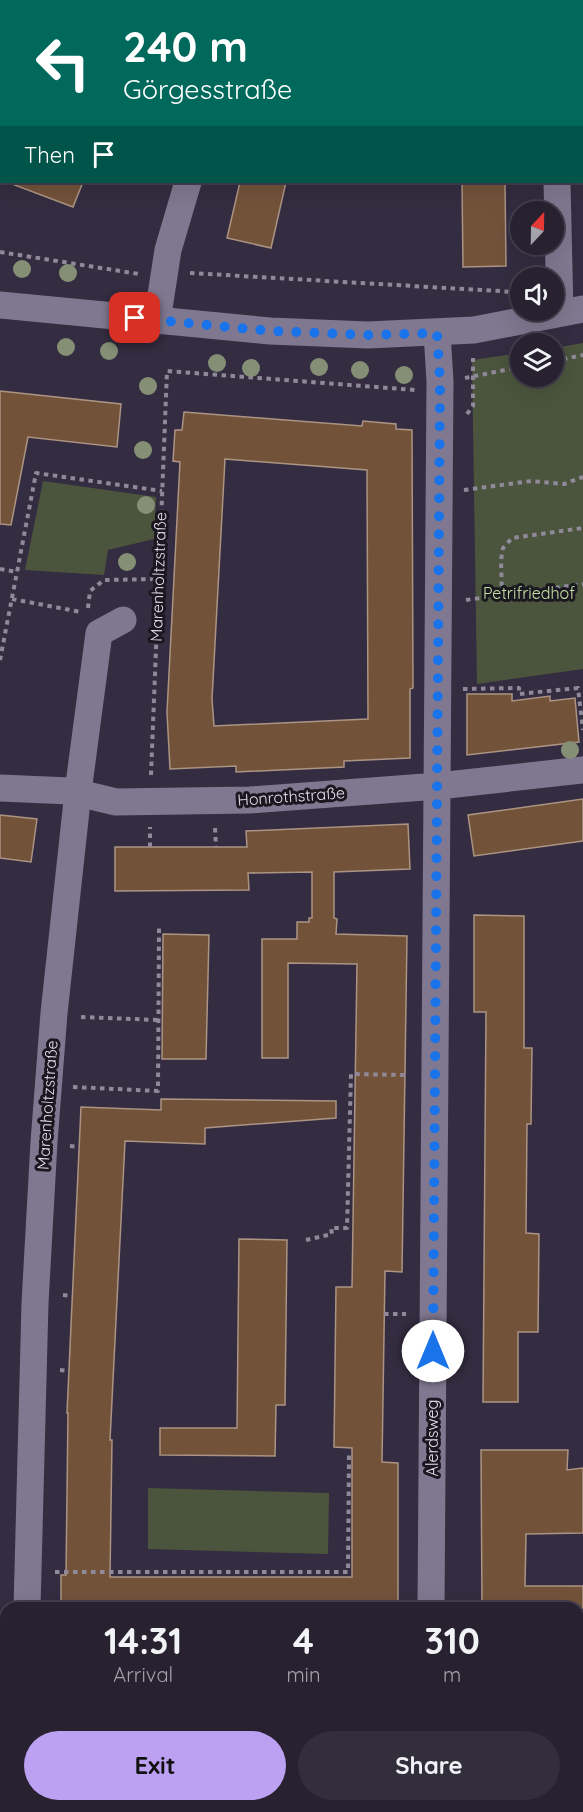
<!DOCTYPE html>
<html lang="en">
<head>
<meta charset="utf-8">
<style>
  body { margin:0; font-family:Quicksand,sans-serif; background:#332e3c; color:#f1f3f6; height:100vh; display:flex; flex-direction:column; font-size:22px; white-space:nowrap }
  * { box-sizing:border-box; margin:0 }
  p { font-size:20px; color:#a4a3ab }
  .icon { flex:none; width:33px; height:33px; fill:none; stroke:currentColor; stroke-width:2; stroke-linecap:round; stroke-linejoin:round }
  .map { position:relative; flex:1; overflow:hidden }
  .side { position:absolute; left:0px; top:1602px; width:584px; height:210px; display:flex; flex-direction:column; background:#272130; border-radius:18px 18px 0 0; box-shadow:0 6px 24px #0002,0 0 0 2px #433e4c }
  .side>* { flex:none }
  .guide { position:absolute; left:0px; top:0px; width:584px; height:183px; box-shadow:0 6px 24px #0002,0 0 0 2px #433e4c; background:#00695c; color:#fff; overflow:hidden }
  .needle { width:39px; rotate:22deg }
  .tools { position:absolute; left:510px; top:201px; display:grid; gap:12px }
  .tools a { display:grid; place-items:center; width:54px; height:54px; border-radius:50%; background:#272130; box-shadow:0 6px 24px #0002,0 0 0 2px #433e4c; font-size:30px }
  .pin { position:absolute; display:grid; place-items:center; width:51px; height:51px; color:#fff; margin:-26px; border-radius:12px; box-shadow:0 3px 9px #0006 }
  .me { position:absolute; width:66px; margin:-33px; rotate:0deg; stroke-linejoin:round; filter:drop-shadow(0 0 4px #0008) }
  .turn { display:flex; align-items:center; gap:21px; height:126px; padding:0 24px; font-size:27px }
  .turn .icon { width:78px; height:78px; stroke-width:2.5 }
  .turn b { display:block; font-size:42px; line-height:51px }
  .then { display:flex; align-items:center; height:57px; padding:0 24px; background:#0003; gap:12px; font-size:22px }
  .eta { display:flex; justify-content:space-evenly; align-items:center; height:102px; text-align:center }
  .eta b { font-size:36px; font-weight:700; line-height:42px }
  .primary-button { display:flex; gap:12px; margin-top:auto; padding:12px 24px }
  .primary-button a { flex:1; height:69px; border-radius:36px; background:#bca0f2; color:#111; font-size:24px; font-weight:700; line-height:69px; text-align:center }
  .primary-button a+a { background:#332e3c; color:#f1f3f6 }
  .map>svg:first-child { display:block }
  .green { fill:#4b553d }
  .building { fill:#73523a; stroke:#ac9484; stroke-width:1.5; fill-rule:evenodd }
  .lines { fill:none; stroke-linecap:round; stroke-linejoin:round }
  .path { stroke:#8f8999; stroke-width:4; stroke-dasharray:4.5 4.5; stroke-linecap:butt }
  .street { stroke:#807890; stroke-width:27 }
  .tree { fill:#848f75 }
  .route { stroke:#1a73e8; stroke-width:10; stroke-dasharray:0 18 }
  .labels { text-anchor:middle; stroke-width:6; stroke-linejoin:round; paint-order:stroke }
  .street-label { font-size:16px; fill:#e3deeb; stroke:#1a1720 }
  .park-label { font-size:16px; fill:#c5e0a1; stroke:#1a1720 }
</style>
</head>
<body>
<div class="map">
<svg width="583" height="1812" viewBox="0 0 583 1812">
  <rect width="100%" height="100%" fill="#342c40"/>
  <!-- green -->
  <path class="green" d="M 583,343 L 583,669 L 477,684 L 472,360 L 520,353 L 520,376 L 554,376 L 554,348 Z
    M 43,481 L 156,497 L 154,539 L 108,550 L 104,575 L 25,570 Z
    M 148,1488 L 329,1493 L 328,1554 L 148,1549 Z
    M 51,1806 L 295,1806 L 295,1812 L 51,1812 Z"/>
  <!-- building -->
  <path class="building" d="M 12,182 L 83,182 L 73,207 L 12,184 Z
    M 240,182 L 286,182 L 271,248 L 227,238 Z
    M 462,182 L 505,182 L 506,266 L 463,267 Z
    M 0,391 L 121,404 L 117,447 L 28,437 L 11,525 L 0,524 Z
    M 184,412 L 362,426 L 363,421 L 396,424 L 396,429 L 412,430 L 413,688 L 410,689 L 410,758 L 344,761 L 344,767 L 236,772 L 236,766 L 170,769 L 167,712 L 180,462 L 173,461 L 175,430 L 182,430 ZM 225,459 L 367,470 L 368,719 L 214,726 L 212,699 Z
    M 467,694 L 512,694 L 512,701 L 550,696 L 550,701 L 575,698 L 579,742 L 467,755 Z
    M 583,799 L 583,841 L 474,856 L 468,815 Z
    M 0,815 L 37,819 L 31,862 L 0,858 Z
    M 408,824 L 410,869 L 334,872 L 334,918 L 337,919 L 336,934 L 407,936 L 402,1272 L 385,1271 L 382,1462 L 398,1463 L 398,1608 L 61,1608 L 61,1575 L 66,1575 L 68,1413 L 67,1413 L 81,1107 L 161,1110 L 161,1099 L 336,1101 L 336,1118 L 205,1128 L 205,1144 L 125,1141 L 110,1440 L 112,1440 L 110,1577 L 352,1577 L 352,1448 L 334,1447 L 336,1287 L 352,1287 L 357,964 L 288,963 L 288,1058 L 262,1058 L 262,939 L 297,939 L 297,922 L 309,922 L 309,918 L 312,918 L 312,872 L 248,873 L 249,890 L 115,891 L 115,847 L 247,847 L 246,831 Z
    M 474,915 L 524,916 L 524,1048 L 532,1048 L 531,1124 L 527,1124 L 526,1233 L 539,1234 L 538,1332 L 518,1332 L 518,1402 L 483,1402 L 486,1012 L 474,1012 Z
    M 163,934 L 209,935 L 206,1059 L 162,1059 Z
    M 239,1239 L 287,1240 L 285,1405 L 276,1405 L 275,1456 L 160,1455 L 160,1428 L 237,1428 Z
    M 481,1450 L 568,1450 L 567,1470 L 583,1468 L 583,1533 L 526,1534 L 525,1586 L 583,1586 L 583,1608 L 482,1608 Z"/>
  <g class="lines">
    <!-- path -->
    <path class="path" d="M 0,252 L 139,274
      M 190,273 L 515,292
      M 554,361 L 583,355
      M 465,378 L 520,367
      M 467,414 L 473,406 L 473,358
      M 464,490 L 531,481 L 564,484 L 583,477
      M 0,569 L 17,572 L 36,473 L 162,491
      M 502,595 L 501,560 L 503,548 L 512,538 L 583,528
      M 12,599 L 81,612
      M 466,600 L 583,584
      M 88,608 L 90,591 L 104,580 L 159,579
      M 0,660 L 17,572
      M 463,689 L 519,688 L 519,694 L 578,688 L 583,730
      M 151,775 L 167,371 L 415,390
      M 215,828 L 216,847
      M 150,847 L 150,827
      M 81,1017 L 158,1020
      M 73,1087 L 158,1091 L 159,927
      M 70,1146 L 79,1147
      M 306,1240 L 332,1234 L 331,1228 L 347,1228 L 351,1074 L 407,1075
      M 63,1295 L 72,1296
      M 384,1314 L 406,1314
      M 60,1370 L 69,1371
      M 55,1572 L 348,1572 L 349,1453
      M 176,1806 L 182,1812
      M 274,1806 L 277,1812
      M 159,1812 L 162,1808 L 166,1806
      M 234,1812 L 255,1806"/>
    <!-- street -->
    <path class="street" d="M 549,0 L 549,2
      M 254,2 L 254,0
      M 557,182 L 560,313
      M 0,305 L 270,331 L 368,335 L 474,330 L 583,309
      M 157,321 L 168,250 L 188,182
      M 0,788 L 70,791 L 116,802 L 250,800 L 438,786 L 583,770
      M 27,1608 L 35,1303 L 44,1142 L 54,1013 L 78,792 L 99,633 L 123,620
      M 431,1608 L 440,381 L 437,333
      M 578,1665 L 583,1665
      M 0,1669 L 6,1669
      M 413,1812 L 413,1806"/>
  </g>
  <!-- trees -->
  <g class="tree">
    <circle cx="22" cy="269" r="9"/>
    <circle cx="68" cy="273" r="9"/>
    <circle cx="66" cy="347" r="9"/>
    <circle cx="109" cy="351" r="9"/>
    <circle cx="217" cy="363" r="9"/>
    <circle cx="319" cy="367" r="9"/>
    <circle cx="251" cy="368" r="9"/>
    <circle cx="360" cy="370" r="9"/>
    <circle cx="404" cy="375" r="9"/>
    <circle cx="148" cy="386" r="9"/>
    <circle cx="143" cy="450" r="9"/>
    <circle cx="146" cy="505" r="9"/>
    <circle cx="127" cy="562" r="9"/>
    <circle cx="570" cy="750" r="9"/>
  </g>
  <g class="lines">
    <!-- route -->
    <path class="route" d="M 135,318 L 270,331 L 368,335 L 437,333 L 440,381 L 433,1351"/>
  </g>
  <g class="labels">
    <!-- street labels -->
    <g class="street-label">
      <text transform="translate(158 577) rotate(-88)" y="6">Marenholtzstraße</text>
      <text transform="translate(291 796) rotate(-4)" y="6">Honrothstraße</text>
      <text transform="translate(47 1105) rotate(-86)" y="6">Marenholtzstraße</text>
      <text transform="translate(432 1438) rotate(-90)" y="6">Alerdsweg</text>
    </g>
    <!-- park labels -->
    <g class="park-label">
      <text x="529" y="599">Petrifriedhof</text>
    </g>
  </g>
</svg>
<div class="tools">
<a><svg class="needle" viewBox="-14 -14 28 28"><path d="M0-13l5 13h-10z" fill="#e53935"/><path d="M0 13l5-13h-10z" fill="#a4a3ab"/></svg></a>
<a><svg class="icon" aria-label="sound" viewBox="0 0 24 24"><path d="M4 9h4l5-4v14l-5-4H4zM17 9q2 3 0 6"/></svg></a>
<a><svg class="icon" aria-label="layers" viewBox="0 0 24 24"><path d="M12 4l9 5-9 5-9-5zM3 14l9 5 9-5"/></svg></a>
</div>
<div class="pin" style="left:135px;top:318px;background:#d93025"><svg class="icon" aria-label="arrive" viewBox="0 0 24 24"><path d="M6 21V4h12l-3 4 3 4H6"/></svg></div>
<svg class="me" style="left:433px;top:1351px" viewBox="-20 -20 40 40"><circle r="19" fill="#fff"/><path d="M0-13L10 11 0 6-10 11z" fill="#1a73e8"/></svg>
<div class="guide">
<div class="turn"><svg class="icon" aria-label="left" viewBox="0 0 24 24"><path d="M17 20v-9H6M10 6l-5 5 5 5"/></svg><div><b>240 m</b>Görgesstraße</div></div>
<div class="then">Then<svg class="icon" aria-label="arrive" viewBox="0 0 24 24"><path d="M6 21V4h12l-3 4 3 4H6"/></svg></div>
</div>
<section class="side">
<div class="eta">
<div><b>14:31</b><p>Arrival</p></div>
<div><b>4</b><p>min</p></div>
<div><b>310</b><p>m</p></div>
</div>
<div class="primary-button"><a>Exit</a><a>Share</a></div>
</section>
</div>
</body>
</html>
